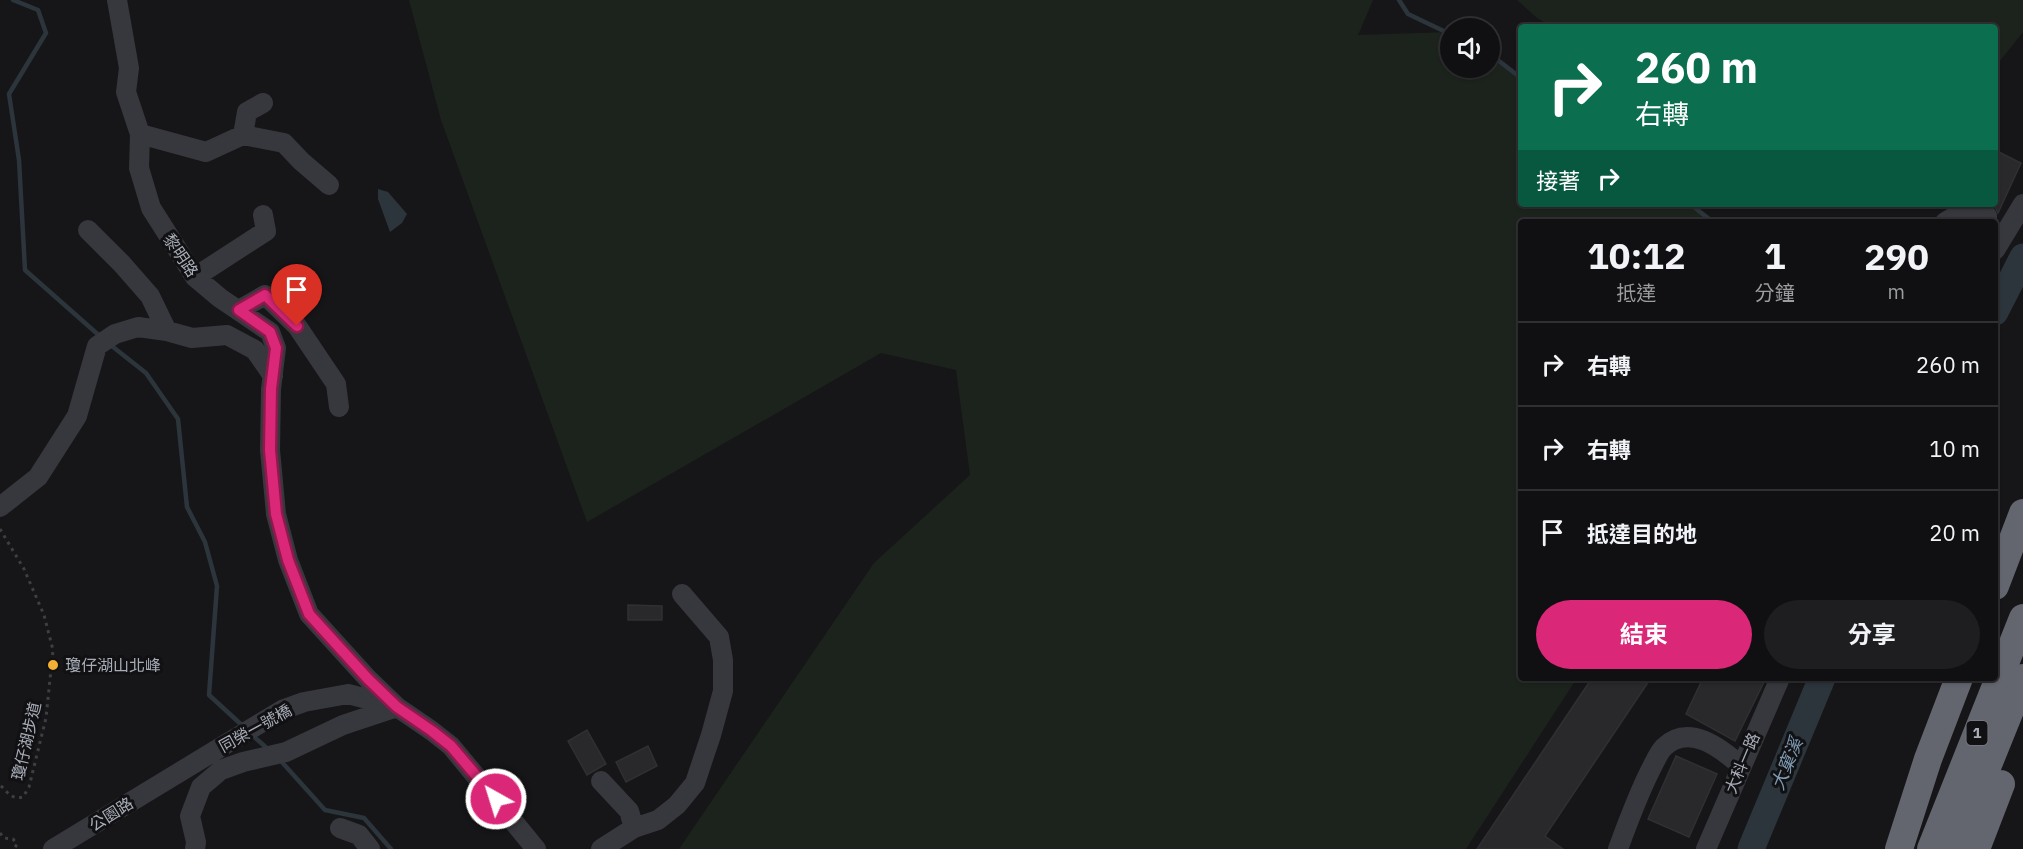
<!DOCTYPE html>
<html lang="zh-TW">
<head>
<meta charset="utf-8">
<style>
  body { margin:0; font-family:"IBM Plex Sans","Noto Sans TC",sans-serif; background:#1e1e20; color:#f1f3f6; height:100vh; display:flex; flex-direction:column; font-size:22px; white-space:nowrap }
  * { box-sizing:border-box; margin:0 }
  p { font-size:20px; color:#9c9d9f }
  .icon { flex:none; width:33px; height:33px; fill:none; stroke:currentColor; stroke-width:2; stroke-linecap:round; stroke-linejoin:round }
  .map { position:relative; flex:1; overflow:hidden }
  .sheet { position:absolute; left:1518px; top:219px; width:480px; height:462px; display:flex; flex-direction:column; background:#101012; border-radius:6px; box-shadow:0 2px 4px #0004,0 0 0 2px #303032 }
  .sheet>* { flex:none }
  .guide { position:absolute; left:1518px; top:24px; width:480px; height:183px; border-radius:6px; box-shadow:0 2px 4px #0004,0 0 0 2px #303032; background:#0b6e4f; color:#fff; overflow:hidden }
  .buttons { position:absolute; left:1440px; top:18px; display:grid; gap:12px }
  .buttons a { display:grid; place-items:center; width:60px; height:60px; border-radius:50%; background:#101012; box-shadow:0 2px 4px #0004,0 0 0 2px #303032; font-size:30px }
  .pin { position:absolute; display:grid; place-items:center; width:51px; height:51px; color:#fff; margin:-62px -26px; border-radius:50% 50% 50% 0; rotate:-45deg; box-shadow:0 0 6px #0007 }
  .pin .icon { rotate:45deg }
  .me { position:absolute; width:66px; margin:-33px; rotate:321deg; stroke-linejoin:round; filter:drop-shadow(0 0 4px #0008) }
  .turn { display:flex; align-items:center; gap:21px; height:126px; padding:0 18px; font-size:27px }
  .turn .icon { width:78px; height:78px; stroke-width:2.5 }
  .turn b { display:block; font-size:42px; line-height:51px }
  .then { display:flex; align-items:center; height:57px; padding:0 18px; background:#0003; gap:12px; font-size:22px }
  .eta { display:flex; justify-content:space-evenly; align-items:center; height:102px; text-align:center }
  .eta b { font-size:36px; font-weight:700; line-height:42px }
  .primary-button { display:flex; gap:12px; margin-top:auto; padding:12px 18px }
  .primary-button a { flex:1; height:69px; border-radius:36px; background:#db2777; color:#fff; font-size:24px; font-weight:700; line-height:69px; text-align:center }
  .primary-button a+a { background:#1e1e20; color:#f1f3f6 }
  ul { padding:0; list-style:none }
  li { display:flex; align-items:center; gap:18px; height:84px; padding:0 18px; border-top:2px solid #303032 }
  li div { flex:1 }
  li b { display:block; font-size:22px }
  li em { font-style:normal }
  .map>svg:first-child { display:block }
  .green { fill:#1c231d }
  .water { fill:#2c353c }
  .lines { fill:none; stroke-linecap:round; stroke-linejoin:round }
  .stream { stroke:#2c353c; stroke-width:4.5 }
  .river { stroke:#2c353c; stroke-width:27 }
  .building { fill:#29292c; stroke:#303034; stroke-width:1.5 }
  .path { stroke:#3d3f44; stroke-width:3; stroke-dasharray:3 4.5; stroke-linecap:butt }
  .minor { stroke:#37383d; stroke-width:20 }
  .highway { stroke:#63666e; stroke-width:28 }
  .route-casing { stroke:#8e194d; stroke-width:15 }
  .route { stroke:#db2777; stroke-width:10 }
  .poi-dot { fill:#f2b134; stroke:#111113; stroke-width:2 }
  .labels { text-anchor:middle; stroke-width:6; stroke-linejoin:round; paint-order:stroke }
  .shield { fill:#111113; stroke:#7b7e86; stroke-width:1.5 }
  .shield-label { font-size:15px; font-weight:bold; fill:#a8adb8 }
  .street-label { font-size:16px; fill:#a8adb8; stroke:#111113 }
  .poi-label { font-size:16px; fill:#a8adb8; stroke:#111113; text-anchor:start }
  .water-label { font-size:18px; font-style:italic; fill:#7f9bb3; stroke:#111113 }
</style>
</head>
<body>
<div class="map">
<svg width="2023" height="849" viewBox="0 0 2023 849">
  <rect width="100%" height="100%" fill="#161618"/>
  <!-- green -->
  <path class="green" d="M 409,0 L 1373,0 L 1358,35 L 1450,32 L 1450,68 L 1490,68 L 1490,52 L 1521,78 L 1521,204 L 1689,204 L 1717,222 L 1521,222 L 1521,678 L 1577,678 L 1466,849 L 679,849 L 874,563 L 970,475 L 956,370 L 881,353 L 587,522 L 441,120 Z
    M 1517,0 L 2023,0 L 2023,32 L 1995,67 L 1995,27 L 1553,27 L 1537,18 Z"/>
  <!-- water -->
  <path class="water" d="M 378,189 L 388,192 L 407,214 L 402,223 L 390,232 L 378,199 Z"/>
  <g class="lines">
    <!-- stream -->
    <path class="stream" d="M 13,0 L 38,10 L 46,33 L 9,94 L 19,160 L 25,270 L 102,338
      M 1399,0 L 1408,14 L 1450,34
      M 1490,54 L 1521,78
      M 1690,204 L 1713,222
      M 108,343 L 146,373 L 178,419 L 187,507 L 205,542 L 217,586 L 209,695 L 245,728
      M 251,734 L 269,750
      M 280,760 L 325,810 L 364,818 L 391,849"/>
    <!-- river -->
    <path class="river" d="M 1995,312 L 2023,257
      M 1751,849 L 1822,678"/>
  </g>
  <!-- building -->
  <path class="building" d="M 1995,150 L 2021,163 L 1998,213 L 1995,207 Z
    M 628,605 L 662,606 L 662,620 L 628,620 Z
    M 1592,678 L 1651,678 L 1545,836 L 1563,849 L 1477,849 Z
    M 1703,678 L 1766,678 L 1735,741 L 1686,714 Z
    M 587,730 L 606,764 L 587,775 L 568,741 Z
    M 648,746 L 657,766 L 626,782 L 616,762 Z
    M 1676,756 L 1717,774 L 1689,837 L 1648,819 Z"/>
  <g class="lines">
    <!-- path -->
    <path class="path" d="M 0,529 L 24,569 L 44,615 L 53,650 L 46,718 L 29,787 L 23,797 C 11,800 8,792 0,785
      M 0,833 L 4,838 L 13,839 L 17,844 L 14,849"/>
    <!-- minor -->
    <path class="minor" d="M 117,0 L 129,68 L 126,92 L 140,134 L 139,168 L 151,208 L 195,277 L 220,298 L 270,332 L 276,348 L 271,389 L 270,450 L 276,514 L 288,560 L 309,614 L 368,679 L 397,707 L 432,731 L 451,746 L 536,849
      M 140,134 L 206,152 L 243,135 L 284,143 L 301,161 L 329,185
      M 243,135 L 247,112 L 263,103
      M 1945,222 L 1967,209 L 1979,209 L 1987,216 L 1987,222
      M 88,230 L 122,264 L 150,296 L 167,331
      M 1995,250 L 2023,204
      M 195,277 L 266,231 L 263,215
      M 239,310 L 265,295 L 297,326 L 336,384 L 339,407
      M 0,507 L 38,477 L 77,416 L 97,346 L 115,334 L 138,327 L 167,331 L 192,338 L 227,335 L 255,350 L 273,376
      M 601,781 L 629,811 L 634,828
      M 340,828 L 359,835 L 370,849
      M 53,849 L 282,710 L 304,702 L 348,694 L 394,706
      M 195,849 L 196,842 L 190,816 L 201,787 L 221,770 L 243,762 L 286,752 L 343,725 L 397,707
      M 601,849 L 634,828 L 658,820 L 677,805 L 695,783 L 711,735 L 723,691 L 723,660 L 719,637 L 682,594
      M 1618,849 C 1628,822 1637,797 1650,771 C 1654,764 1658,753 1664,747 C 1689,723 1721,748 1741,766
      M 1706,849 L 1780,678"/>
    <!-- highway -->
    <path class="highway" d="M 1995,586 L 2023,513
      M 1899,849 L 1928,759 L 1959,678
      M 1931,849 L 2023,618
      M 1954,849 L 2023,678
      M 1976,849 L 2001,784"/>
  </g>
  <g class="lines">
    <!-- route casing -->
    <g class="route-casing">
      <path id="route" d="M 297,326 L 265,295 L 239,310 L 270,332 L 276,348 L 271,389 L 270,450 L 276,514 L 288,560 L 309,614 L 368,679 L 397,707 L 432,731 L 451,746 L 496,799"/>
    </g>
    <!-- route -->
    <use href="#route" class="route"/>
  </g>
  <!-- markers -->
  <circle class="poi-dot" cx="53" cy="665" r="6"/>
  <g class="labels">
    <!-- shield labels -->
    <rect class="shield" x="1966.5" y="721" width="21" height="24" rx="4.5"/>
    <g class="shield-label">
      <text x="1977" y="738">1</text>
    </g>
    <!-- street labels -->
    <g class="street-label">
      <text transform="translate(181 255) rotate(56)" y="6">黎明路</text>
      <text transform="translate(255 728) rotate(-29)" y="6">同榮一號橋</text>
      <text transform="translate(26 741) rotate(-77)" y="6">瓊仔湖步道</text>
      <text transform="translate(1742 763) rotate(-67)" y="6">大科一路</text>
      <text transform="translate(111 814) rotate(-32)" y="6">公園路</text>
    </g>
    <!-- poi labels -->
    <g class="poi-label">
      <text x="65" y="671">瓊仔湖山北峰</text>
    </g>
    <!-- water labels -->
    <g class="water-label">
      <text transform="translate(1787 764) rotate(-68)" y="6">大窠溪</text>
    </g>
  </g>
</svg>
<div class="buttons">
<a><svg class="icon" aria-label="sound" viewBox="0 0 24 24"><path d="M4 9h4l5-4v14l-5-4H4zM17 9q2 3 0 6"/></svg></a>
</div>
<div class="pin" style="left:297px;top:326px;background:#d93025"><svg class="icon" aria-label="arrive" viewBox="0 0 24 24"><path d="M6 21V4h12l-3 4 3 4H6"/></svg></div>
<svg class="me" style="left:496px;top:799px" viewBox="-20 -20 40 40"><circle r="17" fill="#db2777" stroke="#fff" stroke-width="3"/><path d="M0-11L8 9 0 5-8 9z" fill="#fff"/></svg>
<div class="guide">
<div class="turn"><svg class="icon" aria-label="right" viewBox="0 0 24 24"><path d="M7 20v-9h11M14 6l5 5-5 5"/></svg><div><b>260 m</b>右轉</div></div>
<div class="then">接著<svg class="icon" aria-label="right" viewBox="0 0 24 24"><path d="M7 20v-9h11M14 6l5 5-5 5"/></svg></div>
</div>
<section class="sheet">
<div class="eta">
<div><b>10:12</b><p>抵達</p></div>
<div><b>1</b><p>分鐘</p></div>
<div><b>290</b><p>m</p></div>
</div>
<ul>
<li><svg class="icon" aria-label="right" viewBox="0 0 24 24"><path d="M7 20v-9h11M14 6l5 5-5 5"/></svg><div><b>右轉</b></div><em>260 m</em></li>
<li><svg class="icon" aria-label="right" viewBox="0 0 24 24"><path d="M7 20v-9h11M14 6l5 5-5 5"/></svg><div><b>右轉</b></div><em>10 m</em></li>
<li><svg class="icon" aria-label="arrive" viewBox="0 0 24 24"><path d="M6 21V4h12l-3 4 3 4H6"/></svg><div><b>抵達目的地</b></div><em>20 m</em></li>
</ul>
<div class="primary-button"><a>結束</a><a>分享</a></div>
</section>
</div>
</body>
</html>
